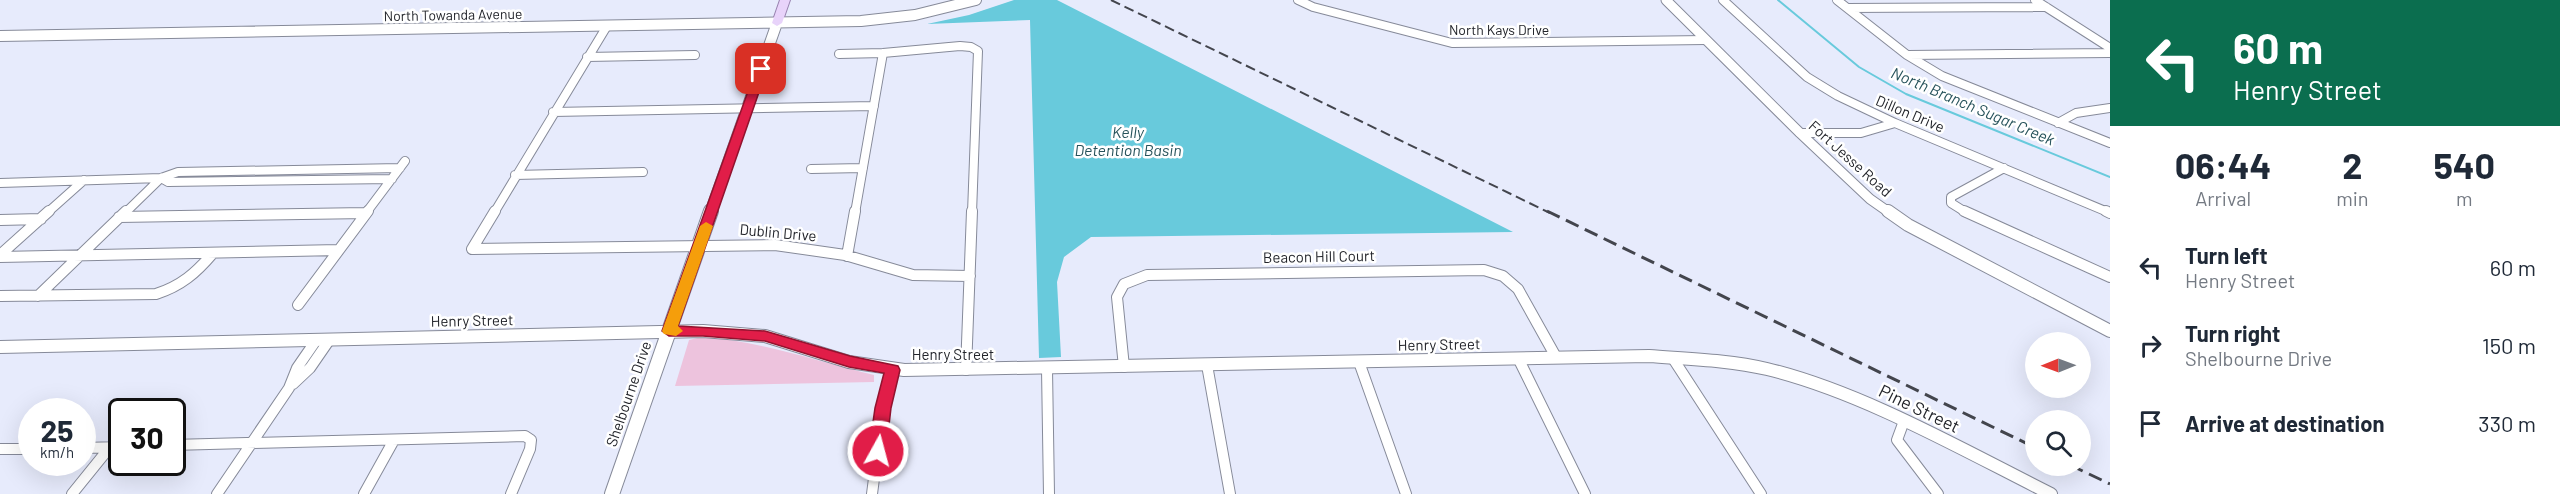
<!DOCTYPE html>
<html lang="en">
<head>
<meta charset="utf-8">
<style>
  body { margin:0; font-family:Barlow,sans-serif; background:#f6f6f7; color:#1f2937; height:100vh; display:flex; flex-direction:column; font-size:22px; white-space:nowrap }
  * { box-sizing:border-box; margin:0 }
  p { font-size:20px; color:#747a83 }
  .icon { flex:none; width:33px; height:33px; fill:none; stroke:currentColor; stroke-width:2; stroke-linecap:round; stroke-linejoin:round }
  .map { position:relative; flex:1; overflow:hidden }
  .side { display:flex; flex-direction:column; background:#fff; width:450px }
  .side>* { flex:none }
  .guide { background:#0b6e4f; color:#fff; overflow:hidden }
  .needle { width:39px; rotate:269deg }
  .controls { position:absolute; left:2025px; top:332px; display:grid; gap:12px }
  .controls a { display:grid; place-items:center; width:66px; height:66px; border-radius:50%; background:#fff; box-shadow:0 6px 24px #0002; font-size:30px }
  .speed { position:absolute; left:18px; top:398px; display:flex; gap:12px; font-size:30px; font-weight:700; text-align:center }
  .speed>* { display:grid; place-content:center; width:78px; height:78px; border-radius:50%; background:#fff; box-shadow:0 6px 24px #0002; line-height:1 }
  .speed small { font-size:15px; font-weight:400 }
  .speed .limit { border:3px solid #111; border-radius:9px; background:#fff; color:#111 }
  .pin { position:absolute; display:grid; place-items:center; width:51px; height:51px; color:#fff; margin:-26px; border-radius:12px; box-shadow:0 3px 9px #0006 }
  .me { position:absolute; width:66px; margin:-33px; rotate:7deg; stroke-linejoin:round; filter:drop-shadow(0 0 4px #0008) }
  .turn { display:flex; align-items:center; gap:21px; height:126px; padding:0 24px; font-size:27px }
  .turn .icon { width:78px; height:78px; stroke-width:2.5 }
  .turn b { display:block; font-size:42px; line-height:51px }
  .eta { display:flex; justify-content:space-evenly; align-items:center; height:102px; text-align:center }
  .eta b { font-size:36px; font-weight:700; line-height:42px }
  ul { padding:0; list-style:none }
  li { display:flex; align-items:center; gap:18px; height:78px; padding:0 24px }
  li div { flex:1 }
  li b { display:block; font-size:22px }
  li em { font-style:normal }
  main { display:flex; flex:1; min-height:0 }
  .map>svg:first-child { display:block }
  .green { fill:#edc3dd }
  .water { fill:#68cadc }
  .lines { fill:none; stroke-linecap:round; stroke-linejoin:round }
  .stream { stroke:#68cadc; stroke-width:2 }
  .minor-far1-casing { stroke:#868a99; stroke-width:10 }
  .minor-casing { stroke:#868a99; stroke-width:12 }
  .tertiary-far1-casing { stroke:#868a99; stroke-width:11 }
  .tertiary-casing { stroke:#868a99; stroke-width:14 }
  .secondary-far1-casing { stroke:#868a99; stroke-width:12 }
  .secondary-casing { stroke:#868a99; stroke-width:16 }
  .primary-casing { stroke:#9983b0; stroke-width:2 }
  .minor-far1 { stroke:#fff; stroke-width:8 }
  .minor { stroke:#fff; stroke-width:10 }
  .tertiary-far1 { stroke:#fff; stroke-width:9 }
  .tertiary { stroke:#fff; stroke-width:12 }
  .secondary-far1 { stroke:#fff; stroke-width:10 }
  .secondary { stroke:#fff; stroke-width:14 }
  .primary { fill:#e8d3fa; fill-rule:evenodd }
  .rail-far1 { stroke:#43454d; stroke-width:2; stroke-dasharray:10 5; stroke-linecap:butt }
  .rail { stroke:#43454d; stroke-width:3; stroke-dasharray:14 7; stroke-linecap:butt }
  .route { fill:#e11d48; stroke:#92132f; stroke-width:1.5 }
  .slow { fill:#f59e0b }
  .labels { text-anchor:middle; stroke-width:5; stroke-linejoin:round; paint-order:stroke }
  .far-street-label { font-size:14px; fill:#23252b; stroke:#fff }
  .street-label { font-size:15px; fill:#23252b; stroke:#fff }
  .water-label { font-size:16px; font-style:italic; fill:#27535b; stroke:#fff }
  .near-street-label { font-size:18px; fill:#23252b; stroke:#fff }
</style>
</head>
<body>
<main>
<div class="map">
<svg width="2110" height="494" viewBox="0 0 2110 494">
  <rect width="100%" height="100%" fill="#e7ebfc"/>
  <!-- green -->
  <path class="green" d="M 702,337 C 761,341 816,361 874,375 L 874,382 L 675,386 L 689,340 Z"/>
  <!-- water -->
  <path class="water" d="M 1014,0 L 1057,0 L 1513,232 L 1091,237 L 1064,257 L 1057,282 L 1061,357 L 1039,358 L 1030,20 L 927,24 L 969,15 Z"/>
  <g class="lines">
    <!-- stream -->
    <path class="stream" d="M 1778,0 L 1859,67 L 1906,94 L 2110,177"/>
    <!-- minor-far1 casing -->
    <g class="minor-far1-casing">
      <path id="minor-far1" d="M 1298,0 L 1313,7 L 1452,43 L 1706,40
        M 1723,0 L 1807,77 L 1838,96 L 1895,123 L 2110,213
        M 1837,0 L 1907,55 L 1942,76 L 2110,143
        M 2035,0 L 2110,48
        M 1848,8 L 2046,7
        M 839,54 L 883,53 L 960,46 L 971,47 L 978,51 L 972,213
        M 1908,55 L 2110,53
        M 587,57 L 695,55
        M 553,112 L 874,106
        M 2058,123 L 2076,113 L 2110,108
        M 1800,133 L 1861,133 L 1895,123
        M 811,169 L 863,168
        M 515,175 L 643,172
        M 161,178 L 168,182 L 392,179
        M 0,183 L 161,178 L 178,172 L 400,168
        M 47,213 L 84,180
        M 125,213 L 161,178
        M 366,213 L 405,161
        M 494,213 L 607,26
        M 855,213 L 883,53
        M 1967,213 L 1951,203 L 1951,197 L 2004,168"/>
    </g>
    <!-- minor casing -->
    <g class="minor-casing">
      <path id="minor" d="M 1964,211 L 2110,277
        M 2106,211 L 2110,213
        M 119,217 L 366,213
        M 0,220 L 41,219
        M 472,249 L 775,245 L 845,255 L 913,275 L 970,276
        M 472,249 L 495,211
        M 0,255 L 49,211
        M 847,256 L 855,211
        M 0,257 L 339,250
        M 0,296 L 156,294 C 181,286 196,273 213,253
        M 38,296 L 126,211
        M 298,305 L 368,211
        M 1672,357 L 1761,494
        M 1518,358 L 1585,494
        M 1359,362 L 1406,494
        M 1207,365 L 1230,494
        M 1124,367 L 1117,297 L 1124,284 L 1147,275 L 1484,270 L 1503,276 L 1518,289 L 1556,357
        M 1047,369 L 1049,494
        M 966,370 L 972,211
        M 293,384 L 310,368 L 330,339
        M 1904,421 L 1897,440 L 1938,494
        M 172,445 L 525,436 L 531,440 L 530,449 L 511,494
        M 82,448 L 122,447
        M 0,449 L 32,449
        M 72,494 L 110,447
        M 217,494 L 289,388 L 297,368 L 317,339
        M 364,494 L 394,440
        M 872,494 L 883,408 L 892,370"/>
    </g>
    <!-- tertiary-far1 casing -->
    <g class="tertiary-far1-casing">
      <path id="tertiary-far1" d="M 1666,0 L 1800,133 L 1870,199 L 1890,213"/>
    </g>
    <!-- tertiary casing -->
    <g class="tertiary-casing">
      <path id="tertiary" d="M 1888,211 L 1908,225 L 2110,331
        M 0,347 L 703,331 L 765,336 L 849,362 L 904,370 L 1649,356 C 1688,359 1729,360 1767,369 C 1862,392 1963,450 2051,494"/>
    </g>
    <!-- secondary-far1 casing -->
    <g class="secondary-far1-casing">
      <path id="secondary-far1" d="M 0,36 L 861,21 L 915,15 L 976,0
        M 710,213 L 777,23"/>
    </g>
    <!-- secondary casing -->
    <g class="secondary-casing">
      <path id="secondary" d="M 612,494 L 711,211"/>
    </g>
    <!-- primary casing -->
    <g class="primary-casing">
      <path id="primary" d="M 780,0 L 790,0 L 782,23 L 777,26 L 772,23 Z"/>
    </g>
    <!-- minor-far1 -->
    <use href="#minor-far1" class="minor-far1"/>
    <!-- minor -->
    <use href="#minor" class="minor"/>
    <!-- tertiary-far1 -->
    <use href="#tertiary-far1" class="tertiary-far1"/>
    <!-- tertiary -->
    <use href="#tertiary" class="tertiary"/>
    <!-- secondary-far1 -->
    <use href="#secondary-far1" class="secondary-far1"/>
    <!-- secondary -->
    <use href="#secondary" class="secondary"/>
    <!-- primary -->
    <use href="#primary" class="primary"/>
    <!-- rail-far1 -->
    <path class="rail-far1" d="M 1111,0 L 1550,213"/>
    <!-- rail -->
    <path class="rail" d="M 1547,211 L 2036,448
      M 2070,465 L 2110,484"/>
  </g>
  <!-- route -->
  <path class="route" d="M 761,66 L 767,69 L 678,326 L 765,331 L 850,356 L 898,366 L 900,370 L 891,408 L 886,451 L 884,456 L 878,457 L 872,456 L 869,451 L 875,408 L 884,373 L 849,367 L 765,341 L 703,336 L 669,336 L 662,331 L 756,69 Z"/>
  <!-- slow -->
  <path class="slow" d="M 706,222 L 713,226 L 678,326 L 683,331 L 676,336 L 664,334 L 662,331 L 700,226 Z"/>
  <g class="labels">
    <!-- far-street labels -->
    <g class="far-street-label">
      <text transform="translate(453 15) rotate(-1)" y="5">North Towanda Avenue</text>
      <text x="1499" y="35">North Kays Drive</text>
    </g>
    <!-- street labels -->
    <g class="street-label">
      <text transform="translate(1910 114) rotate(23)" y="5">Dillon Drive</text>
      <text transform="translate(1850 159) rotate(42)" y="5">Fort Jesse Road</text>
      <text transform="translate(778 233) rotate(5)" y="5">Dublin Drive</text>
      <text transform="translate(1319 257) rotate(-1)" y="5">Beacon Hill Court</text>
      <text transform="translate(472 321) rotate(-1)" y="5">Henry Street</text>
      <text transform="translate(1439 345) rotate(-1)" y="5">Henry Street</text>
      <text x="953" y="360">Henry Street</text>
      <text transform="translate(629 394) rotate(-71)" y="5">Shelbourne Drive</text>
    </g>
    <!-- water labels -->
    <g class="water-label">
      <text transform="translate(1973 106) rotate(23)" y="6">North Branch Sugar Creek</text>
      <text x="1128" y="138">Kelly<tspan x="1128" dy="18">Detention Basin</tspan></text>
    </g>
    <!-- near-street labels -->
    <g class="near-street-label">
      <text transform="translate(1919 409) rotate(26)" y="6">Pine Street</text>
    </g>
  </g>
</svg>
<div class="controls">
<a><svg class="needle" viewBox="-14 -14 28 28"><path d="M0-13l5 13h-10z" fill="#e53935"/><path d="M0 13l5-13h-10z" fill="#747a83"/></svg></a>
<a><svg class="icon" aria-label="search" viewBox="0 0 24 24"><circle cx="10" cy="10" r="6"/><path d="M15 15l6 6"/></svg></a>
</div>
<div class="speed"><div>25<small>km/h</small></div><div class="limit">30</div></div>
<div class="pin" style="left:761px;top:69px;background:#d93025"><svg class="icon" aria-label="arrive" viewBox="0 0 24 24"><path d="M6 21V4h12l-3 4 3 4H6"/></svg></div>
<svg class="me" style="left:878px;top:451px" viewBox="-20 -20 40 40"><circle r="17" fill="#e11d48" stroke="#fff" stroke-width="3"/><path d="M0-11L8 9 0 5-8 9z" fill="#fff"/></svg>
</div>
<section class="side">
<div class="guide">
<div class="turn"><svg class="icon" aria-label="left" viewBox="0 0 24 24"><path d="M17 20v-9H6M10 6l-5 5 5 5"/></svg><div><b>60 m</b>Henry Street</div></div>
</div>
<div class="eta">
<div><b>06:44</b><p>Arrival</p></div>
<div><b>2</b><p>min</p></div>
<div><b>540</b><p>m</p></div>
</div>
<ul>
<li><svg class="icon" aria-label="left" viewBox="0 0 24 24"><path d="M17 20v-9H6M10 6l-5 5 5 5"/></svg><div><b>Turn left</b><p>Henry Street</p></div><em>60 m</em></li>
<li><svg class="icon" aria-label="right" viewBox="0 0 24 24"><path d="M7 20v-9h11M14 6l5 5-5 5"/></svg><div><b>Turn right</b><p>Shelbourne Drive</p></div><em>150 m</em></li>
<li><svg class="icon" aria-label="arrive" viewBox="0 0 24 24"><path d="M6 21V4h12l-3 4 3 4H6"/></svg><div><b>Arrive at destination</b></div><em>330 m</em></li>
</ul>
</section>
</main>
</body>
</html>
